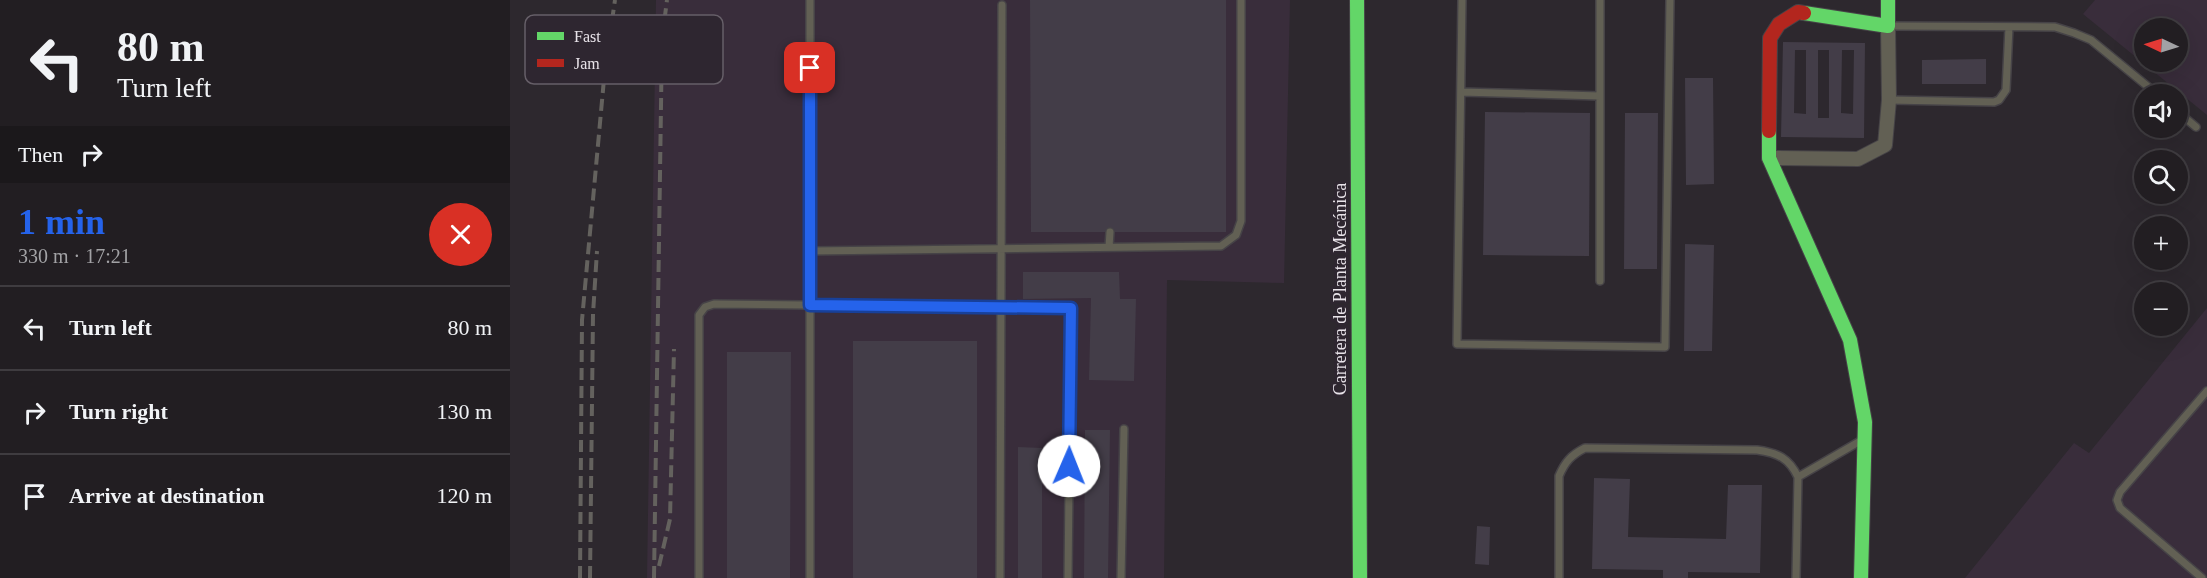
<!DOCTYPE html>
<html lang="en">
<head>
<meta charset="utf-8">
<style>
  body { margin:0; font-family:"Times New Roman",serif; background:#2a272a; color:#f1f3f6; height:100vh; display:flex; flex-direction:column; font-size:22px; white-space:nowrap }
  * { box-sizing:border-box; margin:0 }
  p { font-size:20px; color:#a2a2a5 }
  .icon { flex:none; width:33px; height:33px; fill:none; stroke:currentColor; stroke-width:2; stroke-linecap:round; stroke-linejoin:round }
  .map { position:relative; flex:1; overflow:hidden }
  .drawer { display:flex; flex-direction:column; background:#221e22; width:510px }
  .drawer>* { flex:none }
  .guide { background:#221e22; color:#f1f3f6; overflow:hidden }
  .needle { width:39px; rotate:274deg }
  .buttons { position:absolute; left:1624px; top:18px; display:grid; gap:12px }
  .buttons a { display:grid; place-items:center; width:54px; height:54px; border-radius:50%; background:#221e22; box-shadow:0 6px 24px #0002,0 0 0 2px #3f3c40; font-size:30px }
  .pin { position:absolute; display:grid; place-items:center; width:51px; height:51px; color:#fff; margin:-26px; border-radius:12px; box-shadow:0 3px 9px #0006 }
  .me { position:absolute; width:66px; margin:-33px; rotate:1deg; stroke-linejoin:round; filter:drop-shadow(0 0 4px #0008) }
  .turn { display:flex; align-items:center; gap:21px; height:126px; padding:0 18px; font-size:27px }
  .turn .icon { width:78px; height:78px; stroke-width:2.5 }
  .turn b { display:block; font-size:42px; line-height:51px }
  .then { display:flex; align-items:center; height:57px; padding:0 18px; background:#0003; gap:12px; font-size:22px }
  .round { display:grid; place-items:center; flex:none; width:63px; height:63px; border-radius:32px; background:#2a272a }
  .overview { display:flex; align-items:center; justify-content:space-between; height:102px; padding:0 18px }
  h1 { font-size:36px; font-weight:700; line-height:45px; color:#2563eb }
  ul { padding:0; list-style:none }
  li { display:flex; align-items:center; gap:18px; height:84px; padding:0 18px; border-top:2px solid #3f3c40 }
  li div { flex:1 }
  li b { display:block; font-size:22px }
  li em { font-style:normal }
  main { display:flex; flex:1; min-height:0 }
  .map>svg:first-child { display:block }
  .built { fill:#392d3b; fill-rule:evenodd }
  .building { fill:#433d48; fill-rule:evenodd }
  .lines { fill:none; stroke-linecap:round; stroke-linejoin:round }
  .lane-casing { stroke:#464347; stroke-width:10 }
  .street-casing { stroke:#464347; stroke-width:16 }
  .fast-casing { stroke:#464347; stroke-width:16 }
  .jam-casing { stroke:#464347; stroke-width:16 }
  .lane { stroke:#626054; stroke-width:7 }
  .street { stroke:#626054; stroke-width:14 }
  .fast { stroke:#63d668; stroke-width:14 }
  .jam { stroke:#b3261e; stroke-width:14 }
  .rail { stroke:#64625e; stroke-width:4; stroke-dasharray:12 6; stroke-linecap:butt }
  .route-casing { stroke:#184099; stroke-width:15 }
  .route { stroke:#2563eb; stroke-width:10 }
  .labels { text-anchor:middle; stroke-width:6; stroke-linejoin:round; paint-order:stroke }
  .street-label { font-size:18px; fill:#e8e3e9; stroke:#2e2630 }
  .key { fill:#2e2630; stroke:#665f68; stroke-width:1.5 }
  .key-label { font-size:16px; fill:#e8e3e9 }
</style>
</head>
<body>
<main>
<section class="drawer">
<div class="guide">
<div class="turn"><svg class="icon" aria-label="left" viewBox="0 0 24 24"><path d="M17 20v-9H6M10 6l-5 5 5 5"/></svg><div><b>80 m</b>Turn left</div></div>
<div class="then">Then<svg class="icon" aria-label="right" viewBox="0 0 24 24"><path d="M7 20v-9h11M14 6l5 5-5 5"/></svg></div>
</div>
<div class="overview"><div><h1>1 min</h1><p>330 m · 17:21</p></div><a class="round" style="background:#d93025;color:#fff"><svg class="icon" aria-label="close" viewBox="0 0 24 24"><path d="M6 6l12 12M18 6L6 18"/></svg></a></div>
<ul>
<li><svg class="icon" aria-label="left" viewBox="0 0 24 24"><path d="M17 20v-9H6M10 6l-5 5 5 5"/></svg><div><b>Turn left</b></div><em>80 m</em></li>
<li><svg class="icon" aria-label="right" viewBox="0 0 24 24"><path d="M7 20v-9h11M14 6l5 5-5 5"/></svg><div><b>Turn right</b></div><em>130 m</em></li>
<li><svg class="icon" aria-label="arrive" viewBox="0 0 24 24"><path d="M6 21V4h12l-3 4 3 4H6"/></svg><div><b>Arrive at destination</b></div><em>120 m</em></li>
</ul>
</section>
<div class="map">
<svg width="1697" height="578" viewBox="0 0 1697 578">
  <rect width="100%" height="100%" fill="#2d282e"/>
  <!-- built -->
  <path class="built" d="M 146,0 L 780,0 L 774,283 L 657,280 L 654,578 L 137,578 Z
    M 1585,0 L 1697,0 L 1697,115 L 1573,14 ZM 1635,28 L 1668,28 L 1668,62 L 1635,62 Z
    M 1697,308 L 1697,578 L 1455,578 L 1564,443 L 1579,453 Z"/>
  <!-- building -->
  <path class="building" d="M 520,0 L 716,0 L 716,232 L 521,232 Z
    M 1273,42 L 1355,43 L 1354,138 L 1271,137 ZM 1285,50 L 1296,50 L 1296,114 L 1284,113 ZM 1308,50 L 1319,50 L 1319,118 L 1308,118 ZM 1332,50 L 1344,50 L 1343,114 L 1331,113 Z
    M 1476,59 L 1476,84 L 1412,84 L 1412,60 Z
    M 1175,78 L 1203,78 L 1204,184 L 1176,185 Z
    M 975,112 L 1080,113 L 1079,256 L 973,255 Z
    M 1115,113 L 1148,113 L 1147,269 L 1114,269 Z
    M 1175,244 L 1204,245 L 1202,351 L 1174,351 Z
    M 513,272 L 609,272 L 610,299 L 626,299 L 624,381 L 579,380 L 581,298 L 513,299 Z
    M 343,341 L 467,341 L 467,578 L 343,578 Z
    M 217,352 L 281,352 L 280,578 L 217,578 Z
    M 575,430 L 600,430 L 598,578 L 574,578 Z
    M 508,447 L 532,448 L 532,578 L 508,578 Z
    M 1084,478 L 1120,479 L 1118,537 L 1216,539 L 1218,485 L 1252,485 L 1250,573 L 1178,572 L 1178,578 L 1153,578 L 1153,570 L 1082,569 Z
    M 967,526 L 980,527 L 979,565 L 965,564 Z"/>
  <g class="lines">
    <!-- lane casing -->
    <g class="lane-casing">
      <path id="lane" d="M 300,0 L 300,578
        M 952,0 L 947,344 L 1155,347 L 1160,0
        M 1380,26 L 1545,27 L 1564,33 L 1581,40 L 1647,94
        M 951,92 L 1090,96
        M 1379,100 L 1484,102 L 1489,100 L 1496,90 L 1499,27
        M 1668,112 L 1686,127
        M 599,247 L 600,232
        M 300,251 L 711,246 L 726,235 L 731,221 L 731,0
        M 1090,281 L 1090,0
        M 1288,477 L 1352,440
        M 189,578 L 189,315 L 195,307 L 204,304 L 561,308 L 558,578
        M 490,578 L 492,5
        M 611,578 L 614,429
        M 1049,578 L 1049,476 C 1055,462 1061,455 1075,448 L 1247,450 C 1268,453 1279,458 1288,477 L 1286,578
        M 1692,578 L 1610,508 L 1607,500 L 1610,492 L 1697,391"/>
    </g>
    <!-- street casing -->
    <g class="street-casing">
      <path id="street" d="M 1259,158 L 1348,159 L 1375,145 L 1379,100 L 1378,26"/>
    </g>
    <!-- fast casing -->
    <g class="fast-casing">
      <path id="fast" d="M 847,0 L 850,578
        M 1294,13 L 1378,26 L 1378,0
        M 1259,131 L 1259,158 L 1340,340 L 1355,422 L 1351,578"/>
    </g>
    <!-- jam casing -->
    <g class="jam-casing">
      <path id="jam" d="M 1259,131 L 1260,38 L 1269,24 L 1288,12 L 1294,13"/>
    </g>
    <!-- lane -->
    <use href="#lane" class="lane"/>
    <!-- street -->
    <use href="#street" class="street"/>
    <!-- fast -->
    <use href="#fast" class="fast"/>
    <!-- jam -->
    <use href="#jam" class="jam"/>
    <!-- rail -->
    <path class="rail" d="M 149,566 L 160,519 L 164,349
      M 70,578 L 72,320 L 95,68 L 105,0
      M 80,578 L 83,314 L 87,251
      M 144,578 L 152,39 L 157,0"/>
  </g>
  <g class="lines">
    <!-- route casing -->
    <g class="route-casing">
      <path id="route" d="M 300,68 L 300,305 L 561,308 L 559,466"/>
    </g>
    <!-- route -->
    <use href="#route" class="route"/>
  </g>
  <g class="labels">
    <!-- street labels -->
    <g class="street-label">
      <text transform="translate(830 289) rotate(-90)" y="6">Carretera de Planta Mecánica</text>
    </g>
  </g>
  <!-- legend -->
  <rect x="15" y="15" width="198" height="69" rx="9" class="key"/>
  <rect x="27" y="32" width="27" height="8" fill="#63d668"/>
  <rect x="27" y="59" width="27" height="8" fill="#b3261e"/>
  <g class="key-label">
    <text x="64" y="42">Fast</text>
    <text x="64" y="69">Jam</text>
  </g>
</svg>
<div class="buttons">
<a><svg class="needle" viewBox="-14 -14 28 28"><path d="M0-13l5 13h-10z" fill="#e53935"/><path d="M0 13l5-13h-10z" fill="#a2a2a5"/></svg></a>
<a><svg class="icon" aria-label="sound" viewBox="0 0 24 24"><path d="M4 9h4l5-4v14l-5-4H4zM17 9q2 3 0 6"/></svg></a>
<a><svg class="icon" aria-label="search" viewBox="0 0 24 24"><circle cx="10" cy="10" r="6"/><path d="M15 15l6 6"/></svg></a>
<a>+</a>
<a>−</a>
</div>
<div class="pin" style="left:300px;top:68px;background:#d93025"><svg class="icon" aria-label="arrive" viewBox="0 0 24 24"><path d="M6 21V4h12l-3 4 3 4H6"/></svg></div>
<svg class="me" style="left:559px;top:466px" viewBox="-20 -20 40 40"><circle r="19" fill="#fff"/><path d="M0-13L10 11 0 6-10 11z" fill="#2563eb"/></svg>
</div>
</main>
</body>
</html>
